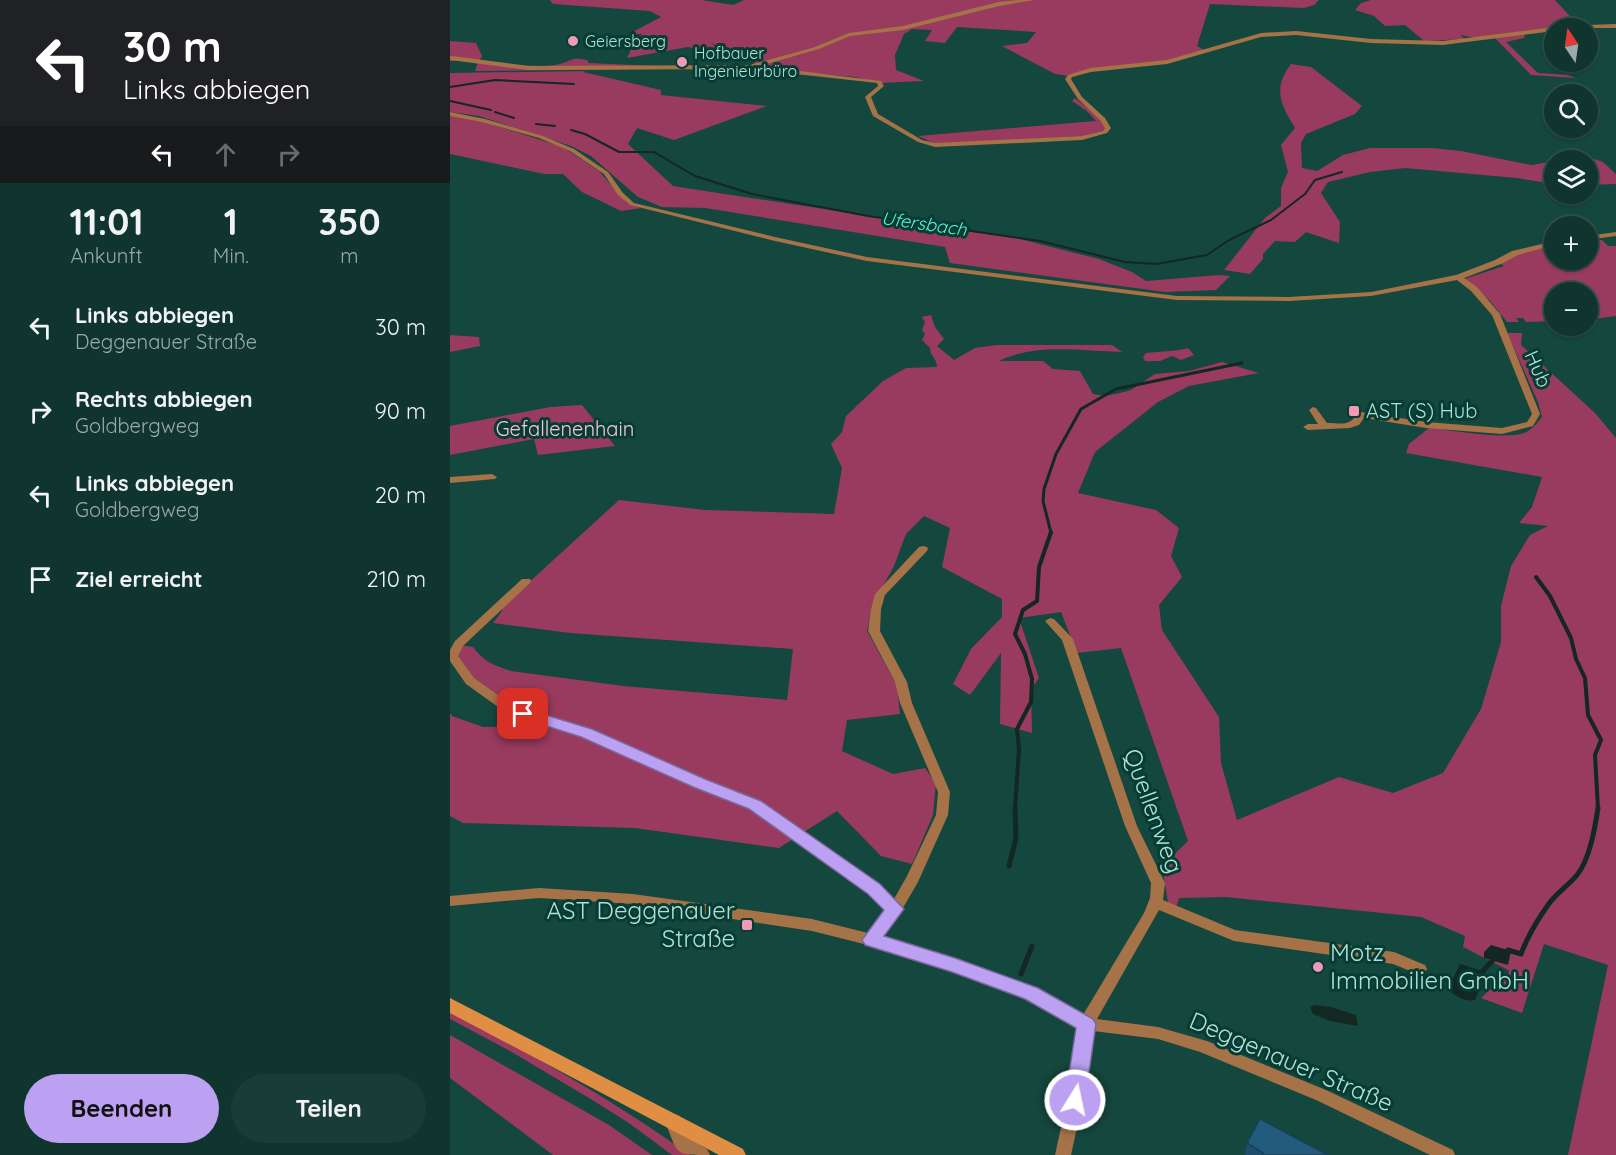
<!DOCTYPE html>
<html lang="de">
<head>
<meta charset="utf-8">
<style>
  body { margin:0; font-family:Quicksand,sans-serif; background:#183d36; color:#f1f3f6; height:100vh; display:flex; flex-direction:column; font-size:22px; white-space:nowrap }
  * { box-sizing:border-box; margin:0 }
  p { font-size:20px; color:#9babaa }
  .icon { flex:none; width:33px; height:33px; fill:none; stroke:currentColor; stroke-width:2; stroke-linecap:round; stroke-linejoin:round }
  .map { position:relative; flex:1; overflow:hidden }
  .details { display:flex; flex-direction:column; background:#0f352e; width:450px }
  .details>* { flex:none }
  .guide { background:#202124; color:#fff; overflow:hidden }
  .needle { width:39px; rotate:347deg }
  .tools { position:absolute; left:1094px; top:18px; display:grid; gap:12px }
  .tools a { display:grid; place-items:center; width:54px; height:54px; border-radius:50%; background:#0f352e; box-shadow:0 2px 4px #0004,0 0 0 2px #2f504a; font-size:30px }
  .pin { position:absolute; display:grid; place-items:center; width:51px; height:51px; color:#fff; margin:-26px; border-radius:12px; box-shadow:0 3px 9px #0006 }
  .me { position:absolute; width:66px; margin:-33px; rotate:10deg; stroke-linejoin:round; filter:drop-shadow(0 0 4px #0008) }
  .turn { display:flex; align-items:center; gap:21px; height:126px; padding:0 24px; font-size:27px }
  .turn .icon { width:78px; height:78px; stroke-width:2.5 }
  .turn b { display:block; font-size:42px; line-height:51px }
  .lanes { display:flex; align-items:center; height:57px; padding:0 24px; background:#0003; justify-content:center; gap:30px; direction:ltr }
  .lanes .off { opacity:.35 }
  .eta { display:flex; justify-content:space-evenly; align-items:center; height:102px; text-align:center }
  .eta b { font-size:36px; font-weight:700; line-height:42px }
  .action { display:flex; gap:12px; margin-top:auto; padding:12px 24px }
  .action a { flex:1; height:69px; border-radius:36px; background:#bca0f2; color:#111; font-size:24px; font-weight:700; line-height:69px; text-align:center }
  .action a+a { background:#183d36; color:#f1f3f6 }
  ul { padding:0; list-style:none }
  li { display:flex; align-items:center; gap:18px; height:84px; padding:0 24px }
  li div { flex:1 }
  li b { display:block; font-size:22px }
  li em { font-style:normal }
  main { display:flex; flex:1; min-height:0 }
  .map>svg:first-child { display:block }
  .green { fill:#993b5e }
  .water { fill:#132723 }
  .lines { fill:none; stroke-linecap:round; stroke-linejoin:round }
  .stream-far3 { stroke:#132723; stroke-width:2 }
  .stream-far2 { stroke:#132723; stroke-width:3 }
  .stream-far1 { stroke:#132723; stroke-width:4 }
  .stream { stroke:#132723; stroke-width:5 }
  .minor { fill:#a67247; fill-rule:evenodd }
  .tertiary { fill:#a67247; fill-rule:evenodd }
  .secondary { fill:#e08e44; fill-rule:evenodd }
  .wall { fill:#1e4e6c }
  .building { fill:#235b7e; stroke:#184058; stroke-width:1.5 }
  .route { fill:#bca0f2; stroke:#7a689d; stroke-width:1.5 }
  .poi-dot { fill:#f09ab5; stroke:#053c34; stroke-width:2 }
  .labels { text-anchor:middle; stroke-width:6; stroke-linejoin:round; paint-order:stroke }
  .far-poi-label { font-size:16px; fill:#b4dfd5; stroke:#053c34; text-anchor:start }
  .far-water-label { font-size:18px; font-style:italic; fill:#5df3da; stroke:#053c34 }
  .street-label { font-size:20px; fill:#b4dfd5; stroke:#053c34 }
  .poi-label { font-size:20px; fill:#b4dfd5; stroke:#053c34; text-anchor:start }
  .park-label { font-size:20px; fill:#fcc5d4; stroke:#053c34 }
  .near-street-label { font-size:24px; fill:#b4dfd5; stroke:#053c34 }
  .near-poi-label { font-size:24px; fill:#b4dfd5; stroke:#053c34; text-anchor:end }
</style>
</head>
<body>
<main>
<section class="details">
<div class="guide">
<div class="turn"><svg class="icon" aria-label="left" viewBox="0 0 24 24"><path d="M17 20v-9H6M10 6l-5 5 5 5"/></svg><div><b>30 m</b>Links abbiegen</div></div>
<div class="lanes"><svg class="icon" aria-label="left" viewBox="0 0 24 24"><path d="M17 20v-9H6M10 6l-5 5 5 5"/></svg><svg class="icon off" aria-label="ahead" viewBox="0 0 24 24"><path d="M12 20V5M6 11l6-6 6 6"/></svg><svg class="icon off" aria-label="right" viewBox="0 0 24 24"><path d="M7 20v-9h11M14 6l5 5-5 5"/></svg></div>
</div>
<div class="eta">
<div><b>11:01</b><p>Ankunft</p></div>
<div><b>1</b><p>Min.</p></div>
<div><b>350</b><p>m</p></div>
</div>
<ul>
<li><svg class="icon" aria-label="left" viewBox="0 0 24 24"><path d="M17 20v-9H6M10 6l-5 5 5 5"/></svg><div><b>Links abbiegen</b><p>Deggenauer Straße</p></div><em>30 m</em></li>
<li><svg class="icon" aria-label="right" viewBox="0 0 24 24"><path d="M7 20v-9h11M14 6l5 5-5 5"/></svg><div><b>Rechts abbiegen</b><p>Goldbergweg</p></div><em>90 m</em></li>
<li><svg class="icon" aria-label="left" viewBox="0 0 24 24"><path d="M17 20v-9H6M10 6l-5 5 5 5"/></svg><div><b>Links abbiegen</b><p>Goldbergweg</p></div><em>20 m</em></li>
<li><svg class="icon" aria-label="arrive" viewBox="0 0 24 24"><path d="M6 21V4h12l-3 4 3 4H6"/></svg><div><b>Ziel erreicht</b></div><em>210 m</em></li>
</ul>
<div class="action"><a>Beenden</a><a>Teilen</a></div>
</section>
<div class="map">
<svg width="1166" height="1155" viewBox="0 0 1166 1155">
  <rect width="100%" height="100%" fill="#14473e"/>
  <!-- green -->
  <path class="green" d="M 100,0 L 252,0 L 283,5 L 294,0 L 869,0 L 864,5 L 854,8 L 760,4 L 747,46 L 757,52 L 717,62 L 660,67 L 620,76 L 605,74 L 552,46 L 577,43 L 586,32 L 507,27 L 495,43 L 475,41 L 482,30 L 462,29 L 454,34 L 445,55 L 446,70 L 474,81 L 431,83 L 405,77 L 300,67 L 306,61 L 278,54 L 259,41 L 268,49 L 258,51 L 238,47 L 177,58 L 181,49 L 189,43 L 187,38 L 191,38 L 192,34 L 179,34 L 211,17 L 200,11 L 103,4 Z
    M 921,0 L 1105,0 L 1127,24 L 1025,38 L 1010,35 L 1015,39 L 974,41 L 955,25 L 935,26 L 924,16 L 905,10 L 911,3 Z
    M 1075,34 L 1074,38 L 1056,42 L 1088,73 L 1118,75 L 1126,78 L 1081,75 L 1045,38 Z
    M 0,41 L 26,43 L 32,56 L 30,60 C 52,63 89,69 110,64 C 124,60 120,57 137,60 L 139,63 L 205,66 L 213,69 L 25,71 L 29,60 L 0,61 Z
    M 841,64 L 861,67 L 912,106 L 905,114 L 856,134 L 851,143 L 852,168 L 867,171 L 893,155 L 920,148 L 982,148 L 1011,151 L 1081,165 L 1136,156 L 1153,162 L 1166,174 L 1166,184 L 1137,185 L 1137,160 L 1104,160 L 1104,184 L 1067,178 L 955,168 L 920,172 L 878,182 L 871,193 L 890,222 L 889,243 L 856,232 L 845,242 L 825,241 L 813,254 L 813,259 L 800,274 L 774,270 L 815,218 L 831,206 L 831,188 L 838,172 L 831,145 L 845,128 C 831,105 822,89 841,64 Z
    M 136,71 L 133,72 L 211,90 L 211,95 L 317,106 L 224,140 L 187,128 L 178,144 L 223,186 L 570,239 L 649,259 L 682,272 L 696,281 L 769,275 L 780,276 L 766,290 L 715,292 L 500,263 L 495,247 L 255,208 L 212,207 L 188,197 L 141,156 L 121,146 L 29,116 L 0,112 L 0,73 Z
    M 625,98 L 651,119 L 656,127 L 653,131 L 633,136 L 497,144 L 484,143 L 468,136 L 646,121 L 637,111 L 622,101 Z
    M 0,115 L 25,119 L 113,147 L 149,171 L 177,203 L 191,208 L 171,211 L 132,192 L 113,174 L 94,174 L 0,154 Z
    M 1137,240 L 1152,240 L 1158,246 L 1166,246 L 1166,316 L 1137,320 L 1137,292 L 1104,292 L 1104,321 L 1076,322 L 1073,318 L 1066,318 L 1069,322 L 1057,322 L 1040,301 L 1014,279 L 1054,266 L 1048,262 L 1065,253 L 1104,243 L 1104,260 L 1137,260 Z
    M 481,315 L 485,327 L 494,339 L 487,346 L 504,360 L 525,348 L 547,345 L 662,345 L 672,352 C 632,351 586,343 549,361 L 593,361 L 603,369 L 630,371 L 643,394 L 655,396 L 670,393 L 681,390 L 705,374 L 739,371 L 772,362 L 809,373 L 739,386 L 708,402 L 645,452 L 628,493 L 706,510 L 729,528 L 721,556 L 732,577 L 709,605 L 712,630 L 769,717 L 771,763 L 787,820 L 889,777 L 943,793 L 993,773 L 1031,709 L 1051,642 L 1051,606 L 1061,566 L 1080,535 L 1098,526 L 1069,523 L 1082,507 L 1092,477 L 956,453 L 959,444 L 979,428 C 1003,430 1053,440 1074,433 C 1082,430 1087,423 1092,417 L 1088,402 L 1057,333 L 1072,333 L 1071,345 L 1145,413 L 1166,438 L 1166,1155 L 1118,1155 L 1158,965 L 1094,944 L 1072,1013 L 1031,998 L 1060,971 L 1013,947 L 1015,936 L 971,917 L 776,897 L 729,898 L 726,908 L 718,903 L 712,866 L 738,841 L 671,648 L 627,653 L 611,612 L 569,618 L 589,678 L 581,689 L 582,733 L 550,724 L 551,653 L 520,695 L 503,684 L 521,649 L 552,617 L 552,599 L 492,567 L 500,528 L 474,516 L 456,534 L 444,566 L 422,606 L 417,631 L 447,686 L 450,714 L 397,720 L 392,751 L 443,774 L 475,768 L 486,783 L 483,815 L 462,864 L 431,856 L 387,811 L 329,848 L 185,828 L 13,823 L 0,816 L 0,713 L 2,716 L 33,727 L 76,727 L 87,717 C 49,704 27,688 3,656 L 11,645 L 23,647 C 33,661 45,666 61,671 L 173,686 L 337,700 L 343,649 L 120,633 L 43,623 L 52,611 L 52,607 L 169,500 L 255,510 L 384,514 L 392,468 L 381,444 L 392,432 L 396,416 L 433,381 L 456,368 L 487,367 C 487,359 480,356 480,348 L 472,340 L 475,334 L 472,330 L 475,322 L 472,317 Z
    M 0,335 L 29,337 L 30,346 L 0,352 Z
    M 738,348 L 744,355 L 731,360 L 722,356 L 710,361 L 695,361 L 693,357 L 696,353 C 711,351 724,352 738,348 Z
    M 132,405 L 165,446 L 88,455 L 84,439 L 0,455 L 0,426 L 100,407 Z
    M 0,1012 C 83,1054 164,1101 240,1155 L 222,1155 L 179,1123 L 139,1098 L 60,1051 L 0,1019 Z
    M 0,1035 L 159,1125 L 202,1155 L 103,1155 L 0,1078 Z"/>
  <!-- water -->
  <path class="water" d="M 1041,945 L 1061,951 L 1058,965 L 1034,958 L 1034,952 Z
    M 1010,964 L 1036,972 L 1025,1000 C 1016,1002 1004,996 998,989 Z
    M 865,1005 L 881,1007 L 906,1015 L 908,1026 L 880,1021 L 863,1014 L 860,1007 Z"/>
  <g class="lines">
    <!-- stream-far3 -->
    <path class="stream-far3" d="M 0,87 L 45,80 L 124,84
      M 0,101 L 41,110
      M 45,112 L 64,118
      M 86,124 L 105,126
      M 121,130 L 135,134 L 169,152 L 204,152 L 245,176 L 302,194 L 418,216 L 590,241 L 675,262 L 706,264 L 757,255 L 779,240 L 821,220 L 855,194 L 865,180 L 892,172"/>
    <!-- stream-far2 -->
    <path class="stream-far2" d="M 601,533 L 593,501 L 594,489 L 606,454 L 631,409 L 666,389 L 792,363"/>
    <!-- stream-far1 -->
    <path class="stream-far1" d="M 1086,577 L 1100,596 L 1121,638 L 1126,659 L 1135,678 L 1138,715 L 1151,740 L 1145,755 L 1148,809
      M 565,809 L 569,749 L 567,729 L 581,702 L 582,679 L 575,654 L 565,634 L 573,610 L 587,601 L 589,567 L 601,532"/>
    <!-- stream -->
    <path class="stream" d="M 559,866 L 566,838 L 565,808
      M 1058,950 L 1071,954 C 1077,938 1088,919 1098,905 C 1106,893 1119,885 1127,875 C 1140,859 1145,827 1148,808
      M 571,974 L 582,946
      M 1030,974 L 1045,958"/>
    <!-- minor -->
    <path class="minor" d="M 569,0 L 584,0 L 549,6 L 453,30 L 400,36 L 369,49 L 309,66 L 431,81 L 434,86 L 421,97 L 428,114 L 472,140 L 485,143 L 632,136 L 653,131 L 655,128 L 650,120 L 628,99 L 615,79 L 618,75 L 640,68 L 717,60 L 811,33 L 846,31 L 921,39 L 993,41 L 1104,27 L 1106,28 L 1104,28 L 1104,31 L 993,45 L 921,43 L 846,35 L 811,37 L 717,64 L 641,72 L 622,77 L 621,79 L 632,97 L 655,118 L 661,128 L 657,133 L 632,140 L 485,147 L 468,142 L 423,116 L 415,97 L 428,86 L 427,83 L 300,69 L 78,70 L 0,60 L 0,56 L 10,57 L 78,66 L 300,65 L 365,47 L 399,33 L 453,26 L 549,2 Z
      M 1166,24 L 1166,28 L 1106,28 L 1109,26 Z
      M 0,112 L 35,119 L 93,136 L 124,149 L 158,172 L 173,193 L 184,203 L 325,237 L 417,257 L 727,296 L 839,297 L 921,292 L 1006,275 L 1045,260 L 1062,251 L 1104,241 L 1104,245 L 1068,255 L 1051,264 L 1014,278 L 1027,287 L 1050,314 L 1090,414 L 1083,426 L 1052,434 L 976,428 L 914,418 L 909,425 L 900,428 L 858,430 L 853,427 L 858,424 L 868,424 L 859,410 L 863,407 L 866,408 L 877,423 C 892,423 899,427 908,413 L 911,412 L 976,422 L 1052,428 L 1077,422 L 1082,414 L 1042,315 L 1021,291 L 1007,280 L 921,296 L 839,301 L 727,300 L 417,261 L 325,241 L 180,205 L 168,195 L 154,174 L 120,151 L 89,138 L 32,122 L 0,116 Z
      M 1166,232 L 1166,236 L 1137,240 L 1137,236 Z
      M 42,474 L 47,477 L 45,479 L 0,483 L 0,477 Z
      M 473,546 L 477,547 L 478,549 L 477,551 L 435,595 L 431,609 L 430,631 L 457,682 L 462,703 L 500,792 L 498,815 L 468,882 L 450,913 L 432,936 L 587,990 L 633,1015 L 694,913 L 700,898 L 701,883 L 675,826 L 612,640 L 595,621 L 600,618 L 604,619 L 623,639 L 687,826 L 715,883 L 713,900 L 785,930 L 944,952 L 975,965 L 977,969 L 975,973 L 970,975 L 943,964 L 784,941 L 709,910 L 647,1019 L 708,1027 L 757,1041 L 876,1090 L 1003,1150 L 1005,1155 L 980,1155 L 866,1100 L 750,1052 L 708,1039 L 643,1031 L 637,1081 L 621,1155 L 605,1155 L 621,1081 L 628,1027 L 577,998 L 434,949 L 362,931 L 183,904 L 89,898 L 0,906 L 0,896 L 89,888 L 183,894 L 362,919 L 418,933 L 437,910 L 419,893 L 301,808 L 245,786 L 132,736 L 55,712 L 16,684 L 0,661 L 0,650 L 5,641 L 72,579 L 80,579 L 81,581 L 80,583 L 13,646 L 8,656 L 24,678 L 63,706 L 140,730 L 253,780 L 309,802 L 429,885 L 444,899 L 457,876 L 486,815 L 488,792 L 450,703 L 445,682 L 418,631 L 421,609 L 425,594 L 469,547 Z"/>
    <!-- tertiary -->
    <path class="tertiary" d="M 224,1114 L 230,1116 L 240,1139 L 257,1149 L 260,1155 C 223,1155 229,1155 215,1122 L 218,1116 Z"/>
    <!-- secondary -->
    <path class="secondary" d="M 0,998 L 293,1149 L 296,1155 L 269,1155 L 0,1013 Z"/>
  </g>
  <!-- wall -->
  <path class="wall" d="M 797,1143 L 878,1155 L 795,1155 Z"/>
  <!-- building -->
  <path class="building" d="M 810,1119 L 878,1155 L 812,1155 L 813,1153 L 797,1143 Z"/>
  <!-- route -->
  <path class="route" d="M 73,708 L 142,729 L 255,779 L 311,801 L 430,884 L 454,909 L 434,936 L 505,958 L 588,988 L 643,1019 L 646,1024 L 635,1100 L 632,1106 L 625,1109 L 618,1106 L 615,1100 L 626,1028 L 575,999 L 502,972 L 415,945 L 412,940 L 434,910 L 418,894 L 299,809 L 243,787 L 131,737 L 68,717 L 65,714 L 68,710 Z"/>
  <!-- markers -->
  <g class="poi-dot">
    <circle cx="123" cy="41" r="6"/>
    <circle cx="232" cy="62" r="6"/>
    <rect x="898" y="405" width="12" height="12" rx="3"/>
    <rect x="291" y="919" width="12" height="12" rx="3"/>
    <circle cx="868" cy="967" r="6"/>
  </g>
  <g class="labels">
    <!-- far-poi labels -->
    <g class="far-poi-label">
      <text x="135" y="47">Geiersberg</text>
      <text x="244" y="59">Hofbauer<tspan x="244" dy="18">Ingenieurbüro</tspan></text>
    </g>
    <!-- far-water labels -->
    <g class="far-water-label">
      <text transform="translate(474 224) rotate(8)" y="6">Ufersbach</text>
    </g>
    <!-- street labels -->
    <g class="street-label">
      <text transform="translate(1088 369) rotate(66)" y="7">Hub</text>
    </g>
    <!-- poi labels -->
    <g class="poi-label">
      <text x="916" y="418">AST (S) Hub</text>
    </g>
    <!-- park labels -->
    <g class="park-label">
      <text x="115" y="436">Gefallenenhain</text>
    </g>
    <!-- near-street labels -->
    <g class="near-street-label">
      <text transform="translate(703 811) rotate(70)" y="8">Quellenweg</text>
      <text transform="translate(841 1062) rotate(23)" y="8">Deggenauer Straße</text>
    </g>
    <!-- near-poi labels -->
    <g class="near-poi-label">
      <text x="285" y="919">AST Deggenauer<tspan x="285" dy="28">Straße</tspan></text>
      <text x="880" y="961" text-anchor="start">Motz<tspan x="880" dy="28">Immobilien GmbH</tspan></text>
    </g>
  </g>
</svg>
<div class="tools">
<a><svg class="needle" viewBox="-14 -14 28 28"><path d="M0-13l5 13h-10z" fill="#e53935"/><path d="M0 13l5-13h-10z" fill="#9babaa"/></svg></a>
<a><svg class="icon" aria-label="search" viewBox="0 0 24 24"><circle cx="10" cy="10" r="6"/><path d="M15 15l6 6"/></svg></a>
<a><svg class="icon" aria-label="layers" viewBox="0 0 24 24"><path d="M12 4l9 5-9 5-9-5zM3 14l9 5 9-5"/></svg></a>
<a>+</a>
<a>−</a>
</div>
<div class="pin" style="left:73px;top:714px;background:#d93025"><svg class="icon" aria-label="arrive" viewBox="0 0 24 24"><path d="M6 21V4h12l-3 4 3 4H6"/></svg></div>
<svg class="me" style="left:625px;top:1100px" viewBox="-20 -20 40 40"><circle r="17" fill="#bca0f2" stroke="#fff" stroke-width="3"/><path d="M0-11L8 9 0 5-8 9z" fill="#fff"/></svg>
</div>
</main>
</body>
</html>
